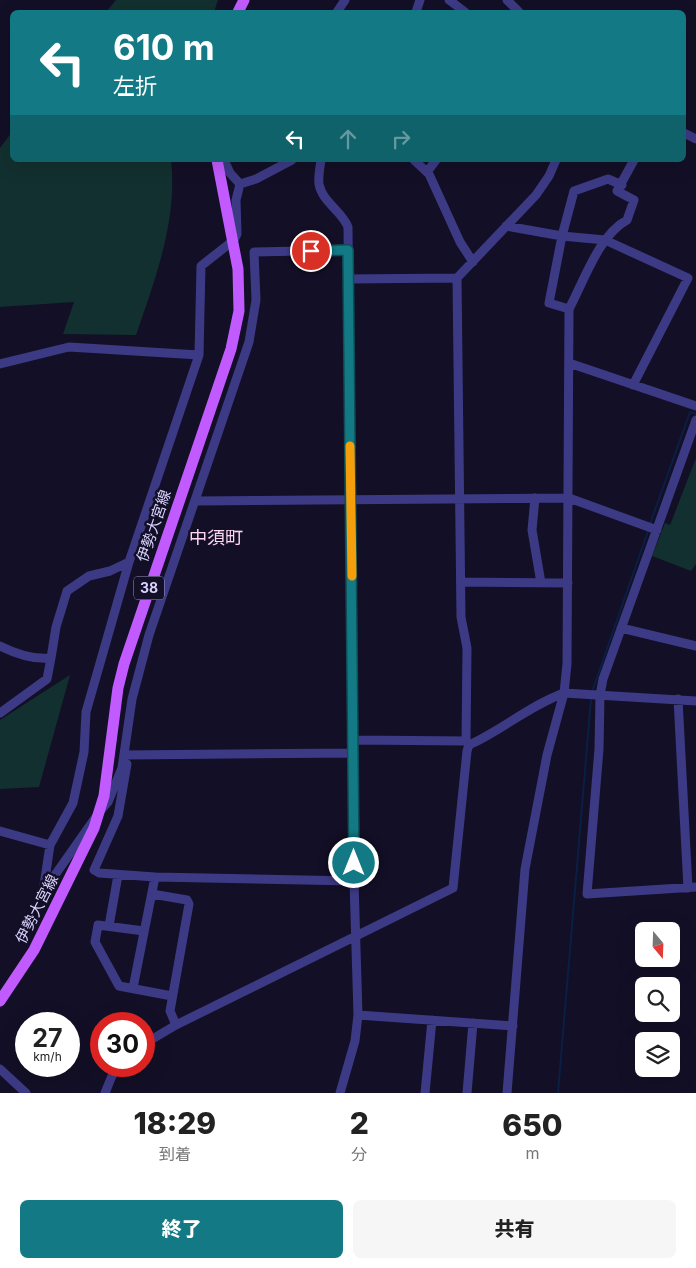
<!DOCTYPE html>
<html lang="ja">
<head>
<meta charset="utf-8">
<style>
  body { margin:0; font-family:Inter,"Noto Sans JP",sans-serif; background:#f6f6f6; color:#222; height:100vh; display:flex; flex-direction:column; font-size:19px; white-space:nowrap }
  * { box-sizing:border-box; margin:0 }
  p { font-size:16px; color:#767676 }
  .icon { flex:none; width:28px; height:28px; fill:none; stroke:currentColor; stroke-width:2; stroke-linecap:round; stroke-linejoin:round }
  .map { position:relative; height:1093px; overflow:hidden }
  .side { display:flex; flex-direction:column; background:#fff; flex:1 }
  .side>* { flex:none }
  .guide { position:absolute; left:10px; top:10px; width:676px; height:152px; border-radius:8px; box-shadow:0 5px 20px #0002; background:#137a85; color:#fff; overflow:hidden }
  .needle { width:32px; rotate:161deg }
  .buttons { position:absolute; left:635px; top:922px; display:grid; gap:10px }
  .buttons a { display:grid; place-items:center; width:45px; height:45px; border-radius:8px; background:#fff; box-shadow:0 5px 20px #0002; font-size:25px }
  .speed { position:absolute; left:15px; top:1012px; display:flex; gap:10px; font-size:25px; font-weight:700; text-align:center }
  .speed>* { display:grid; place-content:center; width:65px; height:65px; border-radius:50%; background:#fff; box-shadow:0 5px 20px #0002; line-height:1 }
  .speed small { font-size:12px; font-weight:400 }
  .speed .limit { border:8px solid #d22; background:#fff; color:#111 }
  .pin { position:absolute; display:grid; place-items:center; width:42px; height:42px; color:#fff; margin:-21px; border:2px solid #fff; border-radius:50%; box-shadow:0 1px 5px #0007 }
  .me { position:absolute; width:55px; margin:-28px; rotate:0deg; stroke-linejoin:round; filter:drop-shadow(0 0 4px #0008) }
  .turn { display:flex; align-items:center; gap:18px; height:105px; padding:0 20px; font-size:22px }
  .turn .icon { width:65px; height:65px; stroke-width:2.5 }
  .turn b { display:block; font-size:35px; line-height:42px }
  .lanes { display:flex; align-items:center; height:48px; padding:0 20px; background:#0003; justify-content:center; gap:25px; direction:ltr }
  .lanes .off { opacity:.35 }
  .eta { display:flex; justify-content:space-evenly; align-items:center; height:85px; text-align:center }
  .eta b { font-size:30px; font-weight:800; line-height:35px }
  .action { display:flex; gap:10px; margin-top:auto; padding:10px 20px }
  .action a { flex:1; height:58px; border-radius:8px; background:#137a85; color:#fff; font-size:20px; font-weight:800; line-height:58px; text-align:center }
  .action a+a { background:#f6f6f6; color:#222 }
  .map>svg:first-child { display:block }
  .green { fill:#12302f }
  .lines { fill:none; stroke-linecap:round; stroke-linejoin:round }
  .stream { stroke:#0a1f44; stroke-width:2 }
  .minor { stroke:#3d3a85; stroke-width:9 }
  .major { stroke:#c25bff; stroke-width:11 }
  .route-casing { stroke:#0c4f56; stroke-width:12 }
  .route { stroke:#137a85; stroke-width:9 }
  .slow { stroke:#f59e0b; stroke-width:9 }
  .labels { text-anchor:middle; stroke-width:5; stroke-linejoin:round; paint-order:stroke }
  .shield { fill:#130f26; stroke:#9e99be; stroke-width:1 }
  .shield-label { font-size:14px; font-weight:bold; fill:#d9d4ff }
  .street-label { font-size:15px; fill:#d9d4ff; stroke:#130f26 }
  .quarter-label { font-size:18px; fill:#ffd6f0; stroke:#130f26 }
</style>
</head>
<body>
<div class="map">
<svg width="696" height="1093" viewBox="0 0 696 1093">
  <rect width="100%" height="100%" fill="#130f26"/>
  <!-- green -->
  <path class="green" d="M 116,0 L 218,0 L 214,12 L 106,12 Z
    M 12,132 L 12,160 L 171,160 C 178,219 155,280 136,335 L 63,334 L 74,302 L 0,307 L 0,148 Z
    M 696,458 L 696,564 L 691,571 L 652,556 L 665,523 L 670,525 Z
    M 70,675 L 39,787 L 0,789 L 0,720 Z"/>
  <g class="lines">
    <!-- stream -->
    <path class="stream" d="M 650,524 L 690,412 L 696,414
      M 592,692 L 648,531
      M 558,1093 L 591,699"/>
    <!-- minor -->
    <path class="minor" d="M 449,0 L 465,12
      M 507,0 L 519,12
      M 337,12 L 345,0
      M 416,12 L 420,0
      M 684,133 L 696,139
      M 224,160 L 230,173 L 240,184
      M 321,160 C 320,167 318,177 319,184 C 322,202 342,211 348,227 L 354,881 L 358,1015 L 355,1041 L 340,1093
      M 414,160 L 429,174 L 460,242 L 473,262
      M 427,172 L 436,160
      M 240,184 L 236,200 L 237,234 L 234,240 L 201,266 L 199,355 L 129,562 L 86,712 L 84,752 L 73,803 L 50,845 L 43,892 L 100,811 L 108,802 L 122,768 L 132,699 L 149,635 L 249,342 L 256,300 L 254,252 L 348,250
      M 240,184 L 256,179 L 292,160
      M 506,226 L 562,236 L 605,240 L 688,278 L 633,385
      M 348,279 L 457,278 L 536,195 L 549,176 L 556,160
      M 569,309 C 584,281 599,235 627,220 L 634,200 L 617,191 L 634,160
      M 569,363 L 696,406
      M 0,364 L 69,347 L 199,355
      M 696,420 L 603,679 L 600,695 L 599,749 L 587,894 L 696,887
      M 535,498 L 532,530 L 541,583
      M 197,501 L 569,498 L 657,530
      M 461,582 L 568,583
      M 621,628 L 696,646
      M 0,646 C 16,654 33,660 51,658 L 56,627 L 67,591 L 89,576 L 110,571 L 129,562
      M 678,699 L 688,888
      M 0,713 L 47,679 L 51,658
      M 354,740 L 466,741
      M 469,745 C 502,730 529,706 564,693 L 696,701
      M 125,755 L 353,753
      M 127,764 L 118,816 L 94,870 L 99,873 L 155,877 L 354,881
      M 0,831 L 50,845
      M 152,894 L 187,900 L 189,904 L 170,1011 L 176,1025
      M 109,926 L 118,875
      M 144,931 L 98,925 L 95,942 L 119,986 L 172,996
      M 133,988 L 155,877
      M 358,1015 L 513,1026
      M 144,1044 L 176,1025 L 453,888 L 467,751 L 469,745 L 466,741 L 467,648 L 461,617 L 457,278
      M 0,1069 L 26,1093
      M 105,1093 L 116,1066
      M 425,1093 L 432,1020
      M 467,1093 L 473,1023
      M 507,1093 L 525,869 L 547,755 L 564,693 L 567,664 L 569,309 L 549,303 L 562,236 L 574,191 L 608,179 L 622,185"/>
    <!-- major -->
    <path class="major" d="M 238,12 L 244,0
      M 0,1001 L 34,950 L 94,828 L 104,796 L 118,688 L 124,664 L 231,349 L 239,311 L 238,269 L 217,160"/>
  </g>
  <g class="lines">
    <!-- route casing -->
    <g class="route-casing">
      <path id="route" d="M 311,251 L 348,250 L 354,863"/>
    </g>
    <!-- route -->
    <use href="#route" class="route"/>
    <!-- slow -->
    <path class="slow" d="M 350,446 L 352,576"/>
  </g>
  <g class="labels">
    <!-- shield labels -->
    <rect class="shield" x="134" y="576.5" width="30" height="23" rx="4"/>
    <g class="shield-label">
      <text x="149" y="593">38</text>
    </g>
    <!-- street labels -->
    <g class="street-label">
      <text transform="translate(154 526) rotate(-71)" y="5">伊勢大宮線</text>
      <text transform="translate(37 909) rotate(-63)" y="5">伊勢大宮線</text>
    </g>
    <!-- quarter labels -->
    <g class="quarter-label">
      <text x="216" y="544">中須町</text>
    </g>
  </g>
</svg>
<div class="buttons">
<a><svg class="needle" viewBox="-14 -14 28 28"><path d="M0-13l5 13h-10z" fill="#e53935"/><path d="M0 13l5-13h-10z" fill="#767676"/></svg></a>
<a><svg class="icon" aria-label="search" viewBox="0 0 24 24"><circle cx="10" cy="10" r="6"/><path d="M15 15l6 6"/></svg></a>
<a><svg class="icon" aria-label="layers" viewBox="0 0 24 24"><path d="M12 4l9 5-9 5-9-5zM3 14l9 5 9-5"/></svg></a>
</div>
<div class="speed"><div>27<small>km/h</small></div><div class="limit">30</div></div>
<div class="pin" style="left:311px;top:251px;background:#d93025"><svg class="icon" aria-label="arrive" viewBox="0 0 24 24"><path d="M6 21V4h12l-3 4 3 4H6"/></svg></div>
<svg class="me" style="left:354px;top:863px" viewBox="-20 -20 40 40"><circle r="17" fill="#137a85" stroke="#fff" stroke-width="3"/><path d="M0-11L8 9 0 5-8 9z" fill="#fff"/></svg>
<div class="guide">
<div class="turn"><svg class="icon" aria-label="left" viewBox="0 0 24 24"><path d="M17 20v-9H6M10 6l-5 5 5 5"/></svg><div><b>610 m</b>左折</div></div>
<div class="lanes"><svg class="icon" aria-label="left" viewBox="0 0 24 24"><path d="M17 20v-9H6M10 6l-5 5 5 5"/></svg><svg class="icon off" aria-label="ahead" viewBox="0 0 24 24"><path d="M12 20V5M6 11l6-6 6 6"/></svg><svg class="icon off" aria-label="right" viewBox="0 0 24 24"><path d="M7 20v-9h11M14 6l5 5-5 5"/></svg></div>
</div>
</div>
<section class="side">
<div class="eta">
<div><b>18:29</b><p>到着</p></div>
<div><b>2</b><p>分</p></div>
<div><b>650</b><p>m</p></div>
</div>
<div class="action"><a>終了</a><a>共有</a></div>
</section>
</body>
</html>
